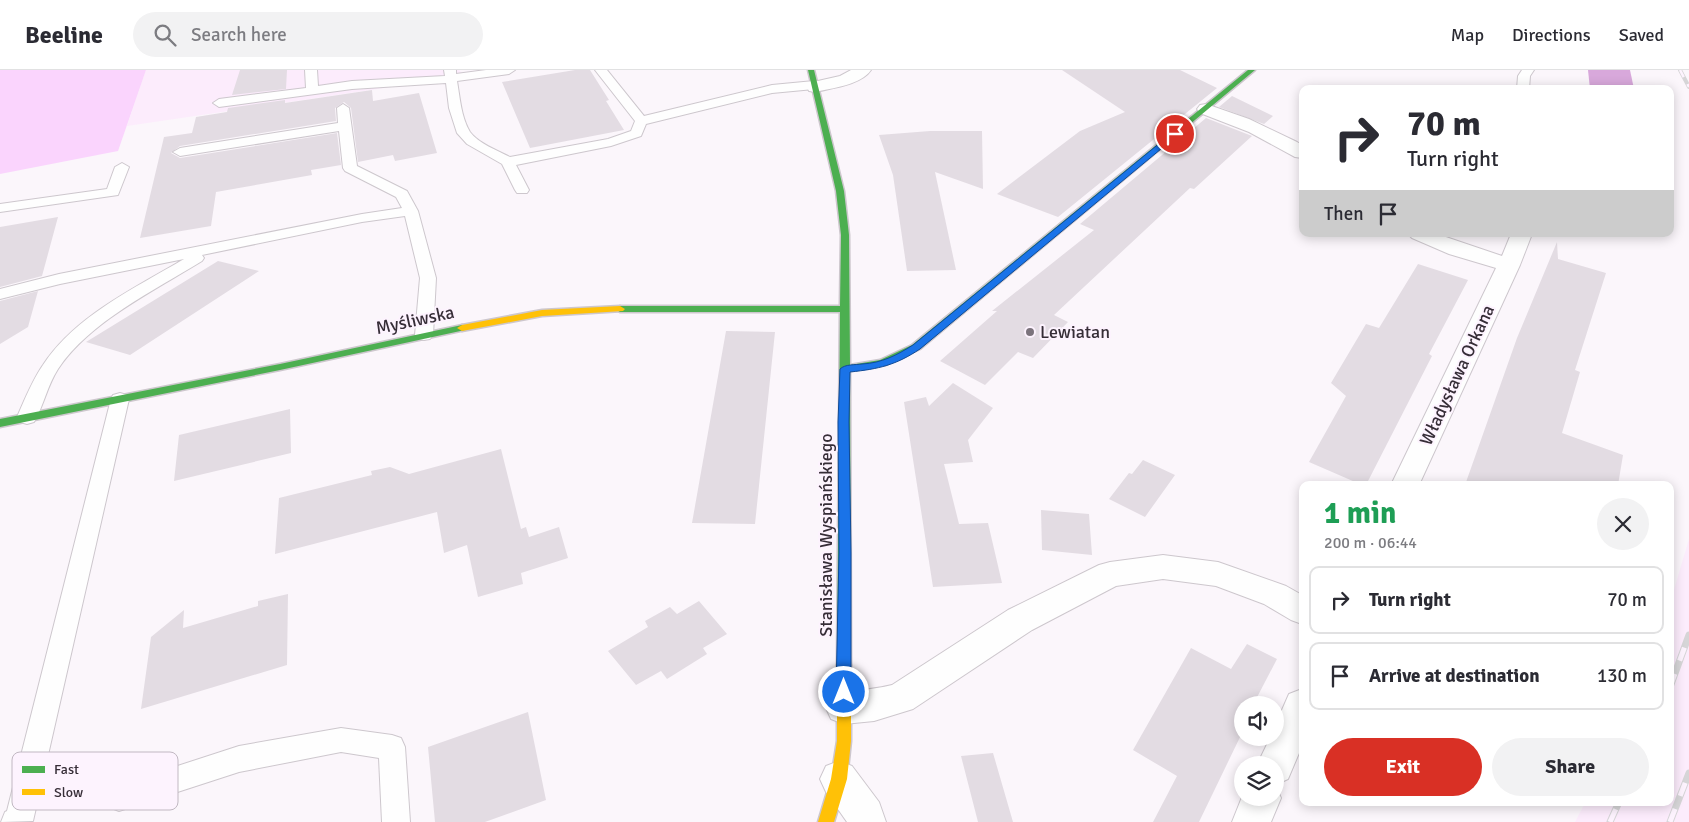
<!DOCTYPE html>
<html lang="en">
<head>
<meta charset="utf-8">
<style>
  body { margin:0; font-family:Signika,sans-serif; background:#f2f2f3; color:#2b2b33; height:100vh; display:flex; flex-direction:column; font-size:19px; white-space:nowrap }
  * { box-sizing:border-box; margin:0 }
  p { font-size:16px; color:#7c7c81 }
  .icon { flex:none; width:28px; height:28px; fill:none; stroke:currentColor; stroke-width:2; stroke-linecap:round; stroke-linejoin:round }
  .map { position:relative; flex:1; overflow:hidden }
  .panel { position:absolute; left:1299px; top:411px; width:375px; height:325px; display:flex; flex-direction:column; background:#fff; border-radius:10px; box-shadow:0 2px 12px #0003 }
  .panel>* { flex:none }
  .banner { position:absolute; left:1299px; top:15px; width:375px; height:152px; border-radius:10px; box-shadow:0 2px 12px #0003; background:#fff; color:#2b2b33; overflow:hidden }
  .controls { position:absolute; left:1234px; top:626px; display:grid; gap:10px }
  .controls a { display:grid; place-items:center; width:50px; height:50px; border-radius:50%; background:#fff; box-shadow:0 2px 12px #0003; font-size:25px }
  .pin { position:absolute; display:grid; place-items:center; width:42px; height:42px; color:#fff; margin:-21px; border:2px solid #fff; border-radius:50%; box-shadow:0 1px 5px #0007 }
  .me { position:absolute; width:55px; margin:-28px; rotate:0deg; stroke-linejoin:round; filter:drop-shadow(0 0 4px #0008) }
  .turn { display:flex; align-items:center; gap:18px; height:105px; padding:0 25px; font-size:22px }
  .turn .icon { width:65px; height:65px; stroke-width:2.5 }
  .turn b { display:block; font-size:35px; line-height:42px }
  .then { display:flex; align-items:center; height:48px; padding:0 25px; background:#0003; gap:10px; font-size:19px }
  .round { display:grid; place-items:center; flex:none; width:52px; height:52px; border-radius:26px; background:#f2f2f3 }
  .summary { display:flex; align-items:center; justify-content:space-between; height:85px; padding:0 25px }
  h1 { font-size:30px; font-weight:800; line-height:38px; color:#1e9e55 }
  .primary-button { display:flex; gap:10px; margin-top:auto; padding:10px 25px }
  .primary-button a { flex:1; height:58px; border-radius:30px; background:#d93025; color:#fff; font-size:20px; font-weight:800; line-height:58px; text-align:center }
  .primary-button a+a { background:#f2f2f3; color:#2b2b33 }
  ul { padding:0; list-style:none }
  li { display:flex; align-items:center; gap:15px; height:68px; margin:0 10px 8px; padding:0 15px; border:2px solid #e1e1e2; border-radius:10px }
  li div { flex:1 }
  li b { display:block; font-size:19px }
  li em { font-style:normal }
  header { display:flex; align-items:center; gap:30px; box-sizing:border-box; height:70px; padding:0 25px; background:#fff; border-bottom:1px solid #e1e1e2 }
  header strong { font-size:24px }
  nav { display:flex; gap:28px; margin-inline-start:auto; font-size:18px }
  .search { width:350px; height:45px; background:#f2f2f3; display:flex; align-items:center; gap:12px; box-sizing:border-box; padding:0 18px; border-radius:28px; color:#7c7c81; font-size:19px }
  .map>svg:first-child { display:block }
  .built { fill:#fcecfc }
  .green { fill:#fad4fd }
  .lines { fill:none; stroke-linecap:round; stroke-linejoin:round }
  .river { fill:#d8a8db; fill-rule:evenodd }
  .building { fill:#e3dce3 }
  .lane-casing { stroke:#cdc7cd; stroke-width:2 }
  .street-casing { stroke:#cdc7cd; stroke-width:2 }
  .fast-casing { stroke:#cdc7cd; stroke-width:3 }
  .slow-casing { stroke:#cdc7cd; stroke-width:3 }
  .lane { fill:#fefefe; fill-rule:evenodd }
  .street { fill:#fefefe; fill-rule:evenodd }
  .fast { fill:#4caf50; fill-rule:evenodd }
  .slow { fill:#ffc107; fill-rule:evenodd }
  .rail-far1-casing { stroke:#d6d5d7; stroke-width:4 }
  .rail-casing { stroke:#d6d5d7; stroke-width:7 }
  .rail-far1 { stroke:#fdf3fe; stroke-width:2.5; stroke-dasharray:8; stroke-linecap:butt }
  .rail { stroke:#fdf3fe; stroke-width:5; stroke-dasharray:14; stroke-linecap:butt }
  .route { fill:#1a73e8; stroke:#114b97 }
  .poi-dot { fill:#7b737c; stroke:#fdf3fe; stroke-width:2 }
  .labels { text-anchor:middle; stroke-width:4; stroke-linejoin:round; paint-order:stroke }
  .street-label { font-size:18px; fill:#362d37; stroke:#fdf3fe }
  .poi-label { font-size:18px; fill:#362d37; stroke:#fdf3fe; text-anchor:start }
  .key { fill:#fdf3fe; stroke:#c1b8c2; stroke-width:1 }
  .key-label { font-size:14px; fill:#362d37 }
</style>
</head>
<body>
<header>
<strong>Beeline</strong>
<div class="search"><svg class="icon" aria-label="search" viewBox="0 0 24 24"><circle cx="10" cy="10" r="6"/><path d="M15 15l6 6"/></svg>Search here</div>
<nav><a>Map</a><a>Directions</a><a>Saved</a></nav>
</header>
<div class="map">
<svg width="1689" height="752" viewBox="0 0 1689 752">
  <rect width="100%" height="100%" fill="#fbf6fb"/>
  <!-- built -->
  <path class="built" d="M 146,0 L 459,0 L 465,6 L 127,56 Z
    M 1689,469 L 1689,752 L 1575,752 L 1585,733 L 1670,732 L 1670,533 Z"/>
  <!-- green -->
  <path class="green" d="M 0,0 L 146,0 L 118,81 L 0,104 Z"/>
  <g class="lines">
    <!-- river -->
    <path class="river" d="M 1588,0 L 1630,0 L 1634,19 L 1590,19 Z"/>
  </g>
  <!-- building -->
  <path class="building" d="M 240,0 L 287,0 L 286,19 L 232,25 Z
    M 575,0 L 590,0 L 609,30 L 606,31 L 624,60 L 530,78 L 502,12 Z
    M 1062,0 L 1180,0 L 1217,18 L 1058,147 L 997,124 L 1080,61 L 1125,42 Z
    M 372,20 L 373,31 L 419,23 L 437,83 L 395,91 L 393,85 L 358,92 L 351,38 L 344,32 L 335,38 L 336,51 L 180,76 L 171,83 L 180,88 L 337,63 L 341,95 L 311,100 L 312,105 L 216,122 L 211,156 L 140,168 L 164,67 L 192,63 L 196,47 L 227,42 L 228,38 L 285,30 L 285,33 Z
    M 1232,26 L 1273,46 L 1264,54 L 1219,37 Z
    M 1206,48 L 1252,66 L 1194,119 L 1190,118 L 1054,245 L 1068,252 L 1033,288 L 1018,282 L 985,315 L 940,291 L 997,241 L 992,241 L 1094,160 L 1080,154 Z
    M 930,61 L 982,61 L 983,119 L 935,102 L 956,200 L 907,201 L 893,105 L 879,65 Z
    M 58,147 L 42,206 L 0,217 L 0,157 Z
    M 1557,172 L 1558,189 L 1606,203 L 1575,300 L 1580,302 L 1562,363 L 1623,385 L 1618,415 L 1465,415 L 1517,268 Z
    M 218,191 L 259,201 L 130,285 L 86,272 Z
    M 1418,194 L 1468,210 L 1429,284 L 1432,286 L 1366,415 L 1362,415 L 1309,392 L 1346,326 L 1331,313 L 1366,254 L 1379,258 Z
    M 38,221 L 28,257 L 0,274 L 0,231 Z
    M 726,261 L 775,262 L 755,454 L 692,453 Z
    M 953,313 L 993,338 L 968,370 L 973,392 L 944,394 L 959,454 L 988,453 L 1002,513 L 933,517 L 904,332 L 926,327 L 929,336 Z
    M 290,339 L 291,383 L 174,411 L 179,365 Z
    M 501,379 L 521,459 L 526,457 L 529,467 L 559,457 L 568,488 L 521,503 L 523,514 L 478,527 L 467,475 L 444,483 L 437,442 L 275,484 L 279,428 L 372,405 L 371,401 L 390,397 L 409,404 Z
    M 1143,390 L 1175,405 L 1145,447 L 1109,429 L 1129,403 L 1132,404 Z
    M 1041,440 L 1089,444 L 1092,485 L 1042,480 Z
    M 288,524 L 287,595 L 141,639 L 151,567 L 184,540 L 183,558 L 258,536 L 258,531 Z
    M 699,531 L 727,564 L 703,578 L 707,584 L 667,609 L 661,601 L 636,615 L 608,581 L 648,557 L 645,551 L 670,537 L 677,544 Z
    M 1247,574 L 1277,589 L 1253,635 L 1242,635 L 1242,663 L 1199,752 L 1153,752 L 1177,706 L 1133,680 L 1191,578 L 1231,599 Z
    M 528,642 L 546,730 L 485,752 L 435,752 L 428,677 Z
    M 993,683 L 1013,752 L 978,752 L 961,686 Z"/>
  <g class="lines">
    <!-- lane casing -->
    <g class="lane-casing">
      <path id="lane" d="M 305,0 L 317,0 L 318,16 L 352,11 L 445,6 L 444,0 L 456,0 L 456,4 L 486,0 L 515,0 L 509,4 L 457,11 C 460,28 461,47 470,62 C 478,73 498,81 510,87 L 608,69 L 631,61 L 635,51 L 595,0 L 607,0 L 644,46 L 772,15 L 814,11 L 820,15 L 814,19 L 772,23 L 646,54 L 641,66 L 611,76 L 516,95 L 529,120 L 527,123 L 517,123 L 515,120 L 502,94 L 467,74 L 457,63 L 449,38 L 446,13 L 352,19 L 219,37 L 213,33 L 219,29 L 306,18 Z
        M 1522,0 L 1534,0 L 1530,6 L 1529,19 L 1517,19 L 1518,6 Z
        M 343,34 L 349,38 L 357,96 L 407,121 L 418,141 L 436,208 L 433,265 L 430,269 L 424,270 L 418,269 L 415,265 L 420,208 L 405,146 L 362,152 L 202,185 L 204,188 L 202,191 C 155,220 89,252 58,299 C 47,316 44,335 34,352 L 27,354 L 20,352 L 17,347 C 25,329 32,311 43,295 C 75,246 135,218 184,189 L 60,214 L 0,229 L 0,219 L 59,204 L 362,144 L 402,138 L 396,127 L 345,101 L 343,98 L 339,61 L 180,86 L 173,82 L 180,78 L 338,53 L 337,38 Z
        M 122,93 L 129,97 L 118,125 L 0,142 L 0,134 L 107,119 L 115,97 Z
        M 120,323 L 127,325 L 129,329 L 33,751 L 1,752 L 5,742 L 7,741 L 111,329 L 113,325 Z
        M 341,658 L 392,665 L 401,668 L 405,677 L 410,752 L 382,752 L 379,688 L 341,682 L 239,702 L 119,741 L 109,737 L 105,728 L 109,719 L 119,715 L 239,676 Z"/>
    </g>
    <!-- street casing -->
    <g class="street-casing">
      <path id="street" d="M 851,0 L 871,0 C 861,15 832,18 815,22 L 809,21 L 807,17 L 809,13 L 840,6 Z
        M 1206,34 L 1249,49 L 1297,72 L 1302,75 L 1302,88 L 1295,87 L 1249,62 L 1200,43 L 1197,39 L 1200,35 Z
        M 1408,164 L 1437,164 L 1502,186 L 1511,164 L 1532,164 L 1520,195 L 1419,415 L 1391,415 L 1496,198 L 1449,184 L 1412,168 Z
        M 1163,485 L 1218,492 L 1286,516 L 1302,525 L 1302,554 L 1291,550 L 1264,534 L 1216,516 L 1163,509 L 1116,516 L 1032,560 L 913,639 L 874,651 L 844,654 L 831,649 L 826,638 L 831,627 C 851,620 872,620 892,615 L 1008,540 L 1099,495 L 1110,492 Z
        M 1302,619 L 1302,676 L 1288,709 L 1275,715 L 1275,695 L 1257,695 L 1270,668 L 1275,668 L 1275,656 L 1289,624 Z
        M 839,691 L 852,696 L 879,732 L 886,752 L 847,752 L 826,722 L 820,709 L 826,696 Z
        M 1275,715 L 1281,728 L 1271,752 L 1232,752 L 1242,727 L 1275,728 Z"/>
    </g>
    <!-- fast casing -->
    <g class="fast-casing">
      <path id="fast" d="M 808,0 L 814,0 L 844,121 L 849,165 L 850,295 L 880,290 L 912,275 L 1248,0 L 1255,0 L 920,279 L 886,295 L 850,301 L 851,595 L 849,599 L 844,601 L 839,599 L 837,595 L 840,242 L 620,242 L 615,239 L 620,236 L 840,236 L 841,165 L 836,121 Z
        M 462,255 L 465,256 L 467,258 L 465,260 L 280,300 L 0,357 L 0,349 L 280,294 Z"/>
    </g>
    <!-- slow casing -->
    <g class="slow-casing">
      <path id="slow" d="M 620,236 L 625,239 L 623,241 L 542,246 L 462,261 L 457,258 L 462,255 L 542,240 Z
        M 844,589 L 849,591 L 851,595 L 851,671 L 847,709 L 834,752 L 818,752 L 831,709 L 837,671 L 837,595 L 839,591 Z"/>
    </g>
    <!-- lane -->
    <use href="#lane" class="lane"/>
    <!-- street -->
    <use href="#street" class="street"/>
    <!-- fast -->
    <use href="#fast" class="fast"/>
    <!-- slow -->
    <use href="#slow" class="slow"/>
    <!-- rail-far1 casing -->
    <g class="rail-far1-casing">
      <path id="rail-far1" d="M 1680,0 L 1689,17"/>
    </g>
    <!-- rail casing -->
    <g class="rail-casing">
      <path id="rail" d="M 1670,617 L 1689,565
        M 1610,752 L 1619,732
        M 1670,752 L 1689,703"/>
    </g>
    <!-- rail-far1 -->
    <use href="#rail-far1" class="rail-far1"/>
    <!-- rail -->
    <use href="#rail" class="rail"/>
  </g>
  <!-- route -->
  <path class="route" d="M 1172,63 L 1179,64 L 920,279 C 896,295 879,299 850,302 L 849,352 L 851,483 L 851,622 L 849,626 L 844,628 L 839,626 L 836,622 L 839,483 L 838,352 L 840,299 C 845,294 855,295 862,294 C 882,293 897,285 913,275 Z"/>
  <!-- markers -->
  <circle class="poi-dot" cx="1030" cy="262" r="5"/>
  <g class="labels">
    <!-- street labels -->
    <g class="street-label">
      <text transform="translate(415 250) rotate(-12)" y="6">Myśliwska</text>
      <text transform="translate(1457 305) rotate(-65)" y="6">Władysława Orkana</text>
      <text transform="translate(826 465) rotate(-90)" y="6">Stanisława Wyspiańskiego</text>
    </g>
    <!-- poi labels -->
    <g class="poi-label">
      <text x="1040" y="268">Lewiatan</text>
    </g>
  </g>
  <!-- legend -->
  <rect x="12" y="682" width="166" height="58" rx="8" class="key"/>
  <rect x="22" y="696" width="23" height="7" fill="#4caf50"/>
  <rect x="22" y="719" width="23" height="6" fill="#ffc107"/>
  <g class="key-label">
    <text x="54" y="704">Fast</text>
    <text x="54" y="727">Slow</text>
  </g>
</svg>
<div class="controls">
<a><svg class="icon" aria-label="sound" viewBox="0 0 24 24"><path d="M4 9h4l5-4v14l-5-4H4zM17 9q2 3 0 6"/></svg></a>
<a><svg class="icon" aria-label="layers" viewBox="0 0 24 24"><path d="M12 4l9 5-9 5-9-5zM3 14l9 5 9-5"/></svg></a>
</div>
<div class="pin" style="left:1175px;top:64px;background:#d93025"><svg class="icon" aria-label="arrive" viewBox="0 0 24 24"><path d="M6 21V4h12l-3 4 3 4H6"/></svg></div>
<svg class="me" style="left:844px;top:622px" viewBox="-20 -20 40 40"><circle r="17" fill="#1a73e8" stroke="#fff" stroke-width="3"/><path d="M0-11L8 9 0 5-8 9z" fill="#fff"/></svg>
<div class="banner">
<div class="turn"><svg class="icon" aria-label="right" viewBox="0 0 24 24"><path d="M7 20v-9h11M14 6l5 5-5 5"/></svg><div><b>70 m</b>Turn right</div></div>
<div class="then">Then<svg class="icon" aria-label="arrive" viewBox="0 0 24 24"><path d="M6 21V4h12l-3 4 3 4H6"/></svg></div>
</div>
<section class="panel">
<div class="summary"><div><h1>1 min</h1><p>200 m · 06:44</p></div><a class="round"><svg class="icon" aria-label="close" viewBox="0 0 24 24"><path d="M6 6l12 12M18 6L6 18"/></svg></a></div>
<ul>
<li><svg class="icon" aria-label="right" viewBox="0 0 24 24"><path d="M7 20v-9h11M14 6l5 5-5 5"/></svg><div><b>Turn right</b></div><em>70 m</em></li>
<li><svg class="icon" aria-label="arrive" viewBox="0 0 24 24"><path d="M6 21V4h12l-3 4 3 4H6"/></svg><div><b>Arrive at destination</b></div><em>130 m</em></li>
</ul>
<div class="primary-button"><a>Exit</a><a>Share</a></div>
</section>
</div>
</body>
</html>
